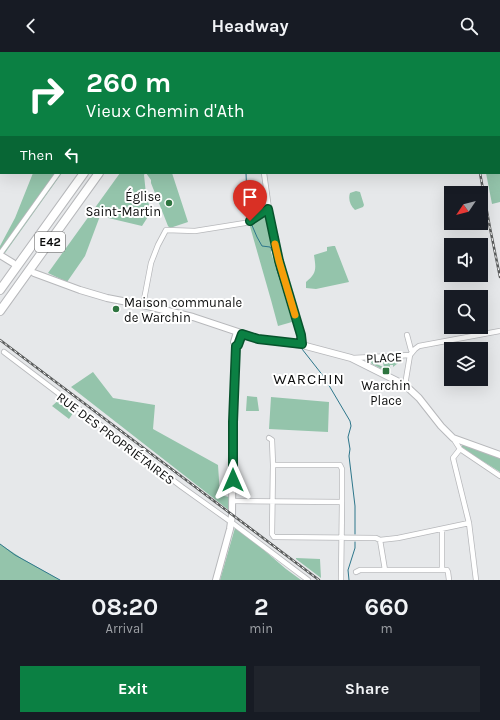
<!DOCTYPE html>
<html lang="en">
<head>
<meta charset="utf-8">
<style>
  body { margin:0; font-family:Karla,sans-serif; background:#20242c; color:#f1f3f6; height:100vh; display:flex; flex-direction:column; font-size:15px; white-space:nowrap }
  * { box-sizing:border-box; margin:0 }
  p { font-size:13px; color:#9ea1a6 }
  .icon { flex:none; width:22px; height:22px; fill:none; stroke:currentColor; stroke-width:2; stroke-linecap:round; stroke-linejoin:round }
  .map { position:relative; height:528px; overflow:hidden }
  .sheet { display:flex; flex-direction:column; background:#171b24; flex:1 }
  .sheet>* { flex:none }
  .guide { position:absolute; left:0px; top:0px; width:500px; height:122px; box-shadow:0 4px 16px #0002; background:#0b8043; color:#fff; overflow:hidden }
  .needle { width:26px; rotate:235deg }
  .fabs { position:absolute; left:444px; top:134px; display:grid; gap:8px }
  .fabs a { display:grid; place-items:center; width:44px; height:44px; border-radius:0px; background:#171b24; box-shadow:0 4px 16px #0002; font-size:20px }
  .pin { position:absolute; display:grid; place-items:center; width:34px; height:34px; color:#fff; margin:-41px -17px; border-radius:50% 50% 50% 0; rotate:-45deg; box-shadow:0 0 4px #0007 }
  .pin .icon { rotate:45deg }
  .me { position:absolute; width:44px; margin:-22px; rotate:0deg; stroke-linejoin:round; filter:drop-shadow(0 0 3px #0008) }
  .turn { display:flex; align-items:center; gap:14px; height:84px; padding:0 20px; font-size:18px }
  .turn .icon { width:52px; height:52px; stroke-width:2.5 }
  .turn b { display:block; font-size:28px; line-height:34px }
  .then { display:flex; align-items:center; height:38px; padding:0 20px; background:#0003; gap:8px; font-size:15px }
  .eta { display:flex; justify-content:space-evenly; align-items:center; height:68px; text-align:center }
  .eta b { font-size:24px; font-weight:700; line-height:28px }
  .button { display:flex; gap:8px; margin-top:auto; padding:8px 20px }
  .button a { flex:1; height:46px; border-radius:0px; background:#0b8043; color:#fff; font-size:16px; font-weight:700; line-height:46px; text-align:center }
  .button a+a { background:#20242c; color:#f1f3f6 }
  header { display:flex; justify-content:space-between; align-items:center; height:52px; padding:0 20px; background:#171b24; font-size:18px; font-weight:700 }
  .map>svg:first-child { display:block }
  .green { fill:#94c4ab }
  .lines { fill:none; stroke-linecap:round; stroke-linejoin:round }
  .stream { stroke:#2d768b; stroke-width:1 }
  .street-casing { stroke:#b7b8bb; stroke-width:6 }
  .secondary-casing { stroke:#b7b8bb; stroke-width:8 }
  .highway-casing { stroke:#b7b8bb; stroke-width:10 }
  .street { stroke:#fff; stroke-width:4.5 }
  .secondary { stroke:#fff; stroke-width:6 }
  .highway { stroke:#fff; stroke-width:8 }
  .rail-casing { stroke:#5a5c5c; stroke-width:2.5 }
  .rail { stroke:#fff; stroke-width:1; stroke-dasharray:3; stroke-linecap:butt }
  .route-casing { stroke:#07532c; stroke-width:10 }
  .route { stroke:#0b8043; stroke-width:7 }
  .slow { stroke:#f59e0b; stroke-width:7 }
  .poi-dot { fill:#2f7540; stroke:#fff; stroke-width:1.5 }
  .labels { text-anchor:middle; stroke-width:4; stroke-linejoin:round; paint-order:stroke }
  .shield { fill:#fff; stroke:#545555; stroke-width:1 }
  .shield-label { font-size:12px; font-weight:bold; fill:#0b0c0c }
  .poi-label { font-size:13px; fill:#0b0c0c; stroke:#fff; text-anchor:end }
  .street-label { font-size:13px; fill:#0b0c0c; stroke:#fff }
  .quarter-label { font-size:15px; letter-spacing:1px; fill:#0b0c0c; stroke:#fff }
</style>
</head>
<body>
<header><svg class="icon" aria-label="back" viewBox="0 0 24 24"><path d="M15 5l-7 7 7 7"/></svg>Headway<svg class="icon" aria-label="search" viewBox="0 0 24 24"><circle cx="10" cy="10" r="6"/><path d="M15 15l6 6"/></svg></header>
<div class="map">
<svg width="500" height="528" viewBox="0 0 500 528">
  <rect width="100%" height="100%" fill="#e6e8ea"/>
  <!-- green -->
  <path class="green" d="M 499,59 L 500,59 L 500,150 L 492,152 L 486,121 L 499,121 Z
    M 33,121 L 62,121 L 5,201 L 0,199 L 0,194 L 15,166 Z
    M 120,121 L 145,121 L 144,123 L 146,142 L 151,160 L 142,174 L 100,164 L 85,204 L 67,230 L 48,221 Z
    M 146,121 L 172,121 L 188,170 L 170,176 L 168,174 L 151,131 L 151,128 Z
    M 356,139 L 360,140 L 364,153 L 363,155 L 355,158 C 350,153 348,147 350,141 Z
    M 267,164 L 272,193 L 271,200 L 292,270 L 278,274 L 271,248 L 249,171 Z
    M 333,194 L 335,194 L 349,230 L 316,237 L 306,236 L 306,230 C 317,221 316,217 314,203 L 327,199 L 327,195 Z
    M 402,305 L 402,308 L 393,315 L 393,313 L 390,313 L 390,315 L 391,316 L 389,318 L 384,316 L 383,310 L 381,309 L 375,309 L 375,311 L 383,315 L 382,317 L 372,312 L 371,311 L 372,308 L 373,307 Z
    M 93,320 L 113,346 L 155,353 L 153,377 L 218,413 L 220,443 L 229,445 L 230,459 L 71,335 Z
    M 247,344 L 257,345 L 259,359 L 246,359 Z
    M 62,345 L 78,354 L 69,367 L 52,354 Z
    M 271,345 L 329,350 L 328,380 L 269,377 Z
    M 462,393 L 500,405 L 500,420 L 473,403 L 462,395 Z
    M 235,476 L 258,493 L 286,517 L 301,528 L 220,528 Z
    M 0,492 L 23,507 L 60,528 L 0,528 Z
    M 296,506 L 320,507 L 321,526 L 296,507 Z"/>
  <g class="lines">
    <!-- stream -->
    <path class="stream" d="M 122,0 L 124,1
      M 246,121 L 247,147 L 246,149 L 241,149 L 240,151 L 249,167
      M 251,171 L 257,185 L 262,194 L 270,195 C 273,198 276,213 277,218 C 284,239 291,260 297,281
      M 302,297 L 324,325 L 350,369 L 351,374 L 348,385 L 350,397 L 349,404 L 355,454 L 355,482
      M 0,492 L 15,503 L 60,528
      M 349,528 L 348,518 L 355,496 L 355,490"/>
    <!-- street casing -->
    <g class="street-casing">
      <path id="street" d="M 144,1 L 145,0
        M 303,1 L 304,0
        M 264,121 L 269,157 L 279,209 L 301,283 L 302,293
        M 0,202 L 58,121
        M 143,253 L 151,211 L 158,193 L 166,178 L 195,179 L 245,171 L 253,168 L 269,157
        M 407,283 L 411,298
        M 4,300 L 182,435 L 231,470 L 308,528
        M 410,303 L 415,297 L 419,294 L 500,279
        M 353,306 L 410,303 L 405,333
        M 269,386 L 272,388 L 273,413 L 272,482 L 274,485 L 376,486 L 380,488 L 398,486 L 469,471
        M 453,386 L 460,397 L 500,424
        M 460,397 L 453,406 L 469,471 L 476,528
        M 273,413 L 340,413 L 342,417 L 342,450
        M 232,449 L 342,450 L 341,528
        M 380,488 L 385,518
        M 442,518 L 442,478
        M 356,520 L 360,518 L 447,518 L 448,520 L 449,528"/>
    </g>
    <!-- secondary casing -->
    <g class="secondary-casing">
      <path id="secondary" d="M 0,203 L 13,211
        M 34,221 L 80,238 L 107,246 L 143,253 L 193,265 L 259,287 L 302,293 L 351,306 L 405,333 L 419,346 L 441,374 L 453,386 L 500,403
        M 216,528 L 230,477 L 232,463 L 233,369 L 236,294 L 234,290 L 237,280"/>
    </g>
    <!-- highway casing -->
    <g class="highway-casing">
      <path id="highway" d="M 171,1 L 172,0
        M 186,1 L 187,0
        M 0,238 L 84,121
        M 0,259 L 99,121"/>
    </g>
    <!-- street -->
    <use href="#street" class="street"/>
    <!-- secondary -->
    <use href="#secondary" class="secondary"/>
    <!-- highway -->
    <use href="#highway" class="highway"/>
    <!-- rail casing -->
    <g class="rail-casing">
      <path id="rail" d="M 475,1 L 475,0
        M 480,121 L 490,176 L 500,225
        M 0,288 L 319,528"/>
    </g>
    <!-- rail -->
    <use href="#rail" class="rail"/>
  </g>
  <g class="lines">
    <!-- route casing -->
    <g class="route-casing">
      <path id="route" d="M 233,428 L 233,370 L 236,294 L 238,293 L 242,282 L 258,287 L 302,292 L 301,283 L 279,209 L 268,157 L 250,169"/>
    </g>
    <!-- route -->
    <use href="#route" class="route"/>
    <!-- slow -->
    <path class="slow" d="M 275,192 L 279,209 L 295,263"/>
  </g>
  <!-- markers -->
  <g class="poi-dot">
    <circle cx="169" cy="151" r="4"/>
    <circle cx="116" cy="257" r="4"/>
    <rect x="382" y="315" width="8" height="8" rx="2"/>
  </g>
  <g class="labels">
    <!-- shield labels -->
    <rect class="shield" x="35" y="180" width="30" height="20" rx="3"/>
    <g class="shield-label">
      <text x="50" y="194">E42</text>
    </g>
    <!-- poi labels -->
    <g class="poi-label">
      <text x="161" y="149">Église<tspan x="161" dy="15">Saint-Martin</tspan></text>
      <text x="124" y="255" text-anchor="start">Maison communale<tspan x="124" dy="15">de Warchin</tspan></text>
      <text x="386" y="338" text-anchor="middle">Warchin<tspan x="386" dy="15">Place</tspan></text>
    </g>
    <!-- street labels -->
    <g class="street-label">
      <text transform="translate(384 305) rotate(-3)" y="5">PLACE</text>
      <text transform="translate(116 386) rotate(37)" y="5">RUE DES PROPRIÉTAIRES</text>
    </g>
    <!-- quarter labels -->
    <g class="quarter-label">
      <text x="309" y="332">WARCHIN</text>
    </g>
  </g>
</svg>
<div class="fabs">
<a><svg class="needle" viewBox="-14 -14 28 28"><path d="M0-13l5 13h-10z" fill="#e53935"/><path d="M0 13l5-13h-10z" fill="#9ea1a6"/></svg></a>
<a><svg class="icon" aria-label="sound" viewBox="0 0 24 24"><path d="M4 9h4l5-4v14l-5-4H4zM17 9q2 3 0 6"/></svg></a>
<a><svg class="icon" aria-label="search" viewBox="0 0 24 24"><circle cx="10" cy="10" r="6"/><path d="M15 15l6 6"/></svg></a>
<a><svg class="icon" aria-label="layers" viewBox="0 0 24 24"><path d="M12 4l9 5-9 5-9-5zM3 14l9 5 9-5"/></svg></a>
</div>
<div class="pin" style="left:250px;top:169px;background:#d93025"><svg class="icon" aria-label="arrive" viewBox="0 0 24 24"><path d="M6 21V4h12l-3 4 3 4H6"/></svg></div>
<svg class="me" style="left:233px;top:428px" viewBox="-20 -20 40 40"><path d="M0-17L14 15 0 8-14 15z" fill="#0b8043" stroke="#fff" stroke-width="4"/></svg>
<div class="guide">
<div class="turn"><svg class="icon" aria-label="right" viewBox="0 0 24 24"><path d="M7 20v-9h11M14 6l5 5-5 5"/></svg><div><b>260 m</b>Vieux Chemin d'Ath</div></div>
<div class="then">Then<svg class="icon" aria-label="left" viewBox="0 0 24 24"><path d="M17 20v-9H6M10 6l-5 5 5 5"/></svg></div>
</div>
</div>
<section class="sheet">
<div class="eta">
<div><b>08:20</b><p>Arrival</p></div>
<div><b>2</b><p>min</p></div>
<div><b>660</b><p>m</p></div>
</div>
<div class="button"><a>Exit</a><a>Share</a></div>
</section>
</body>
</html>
